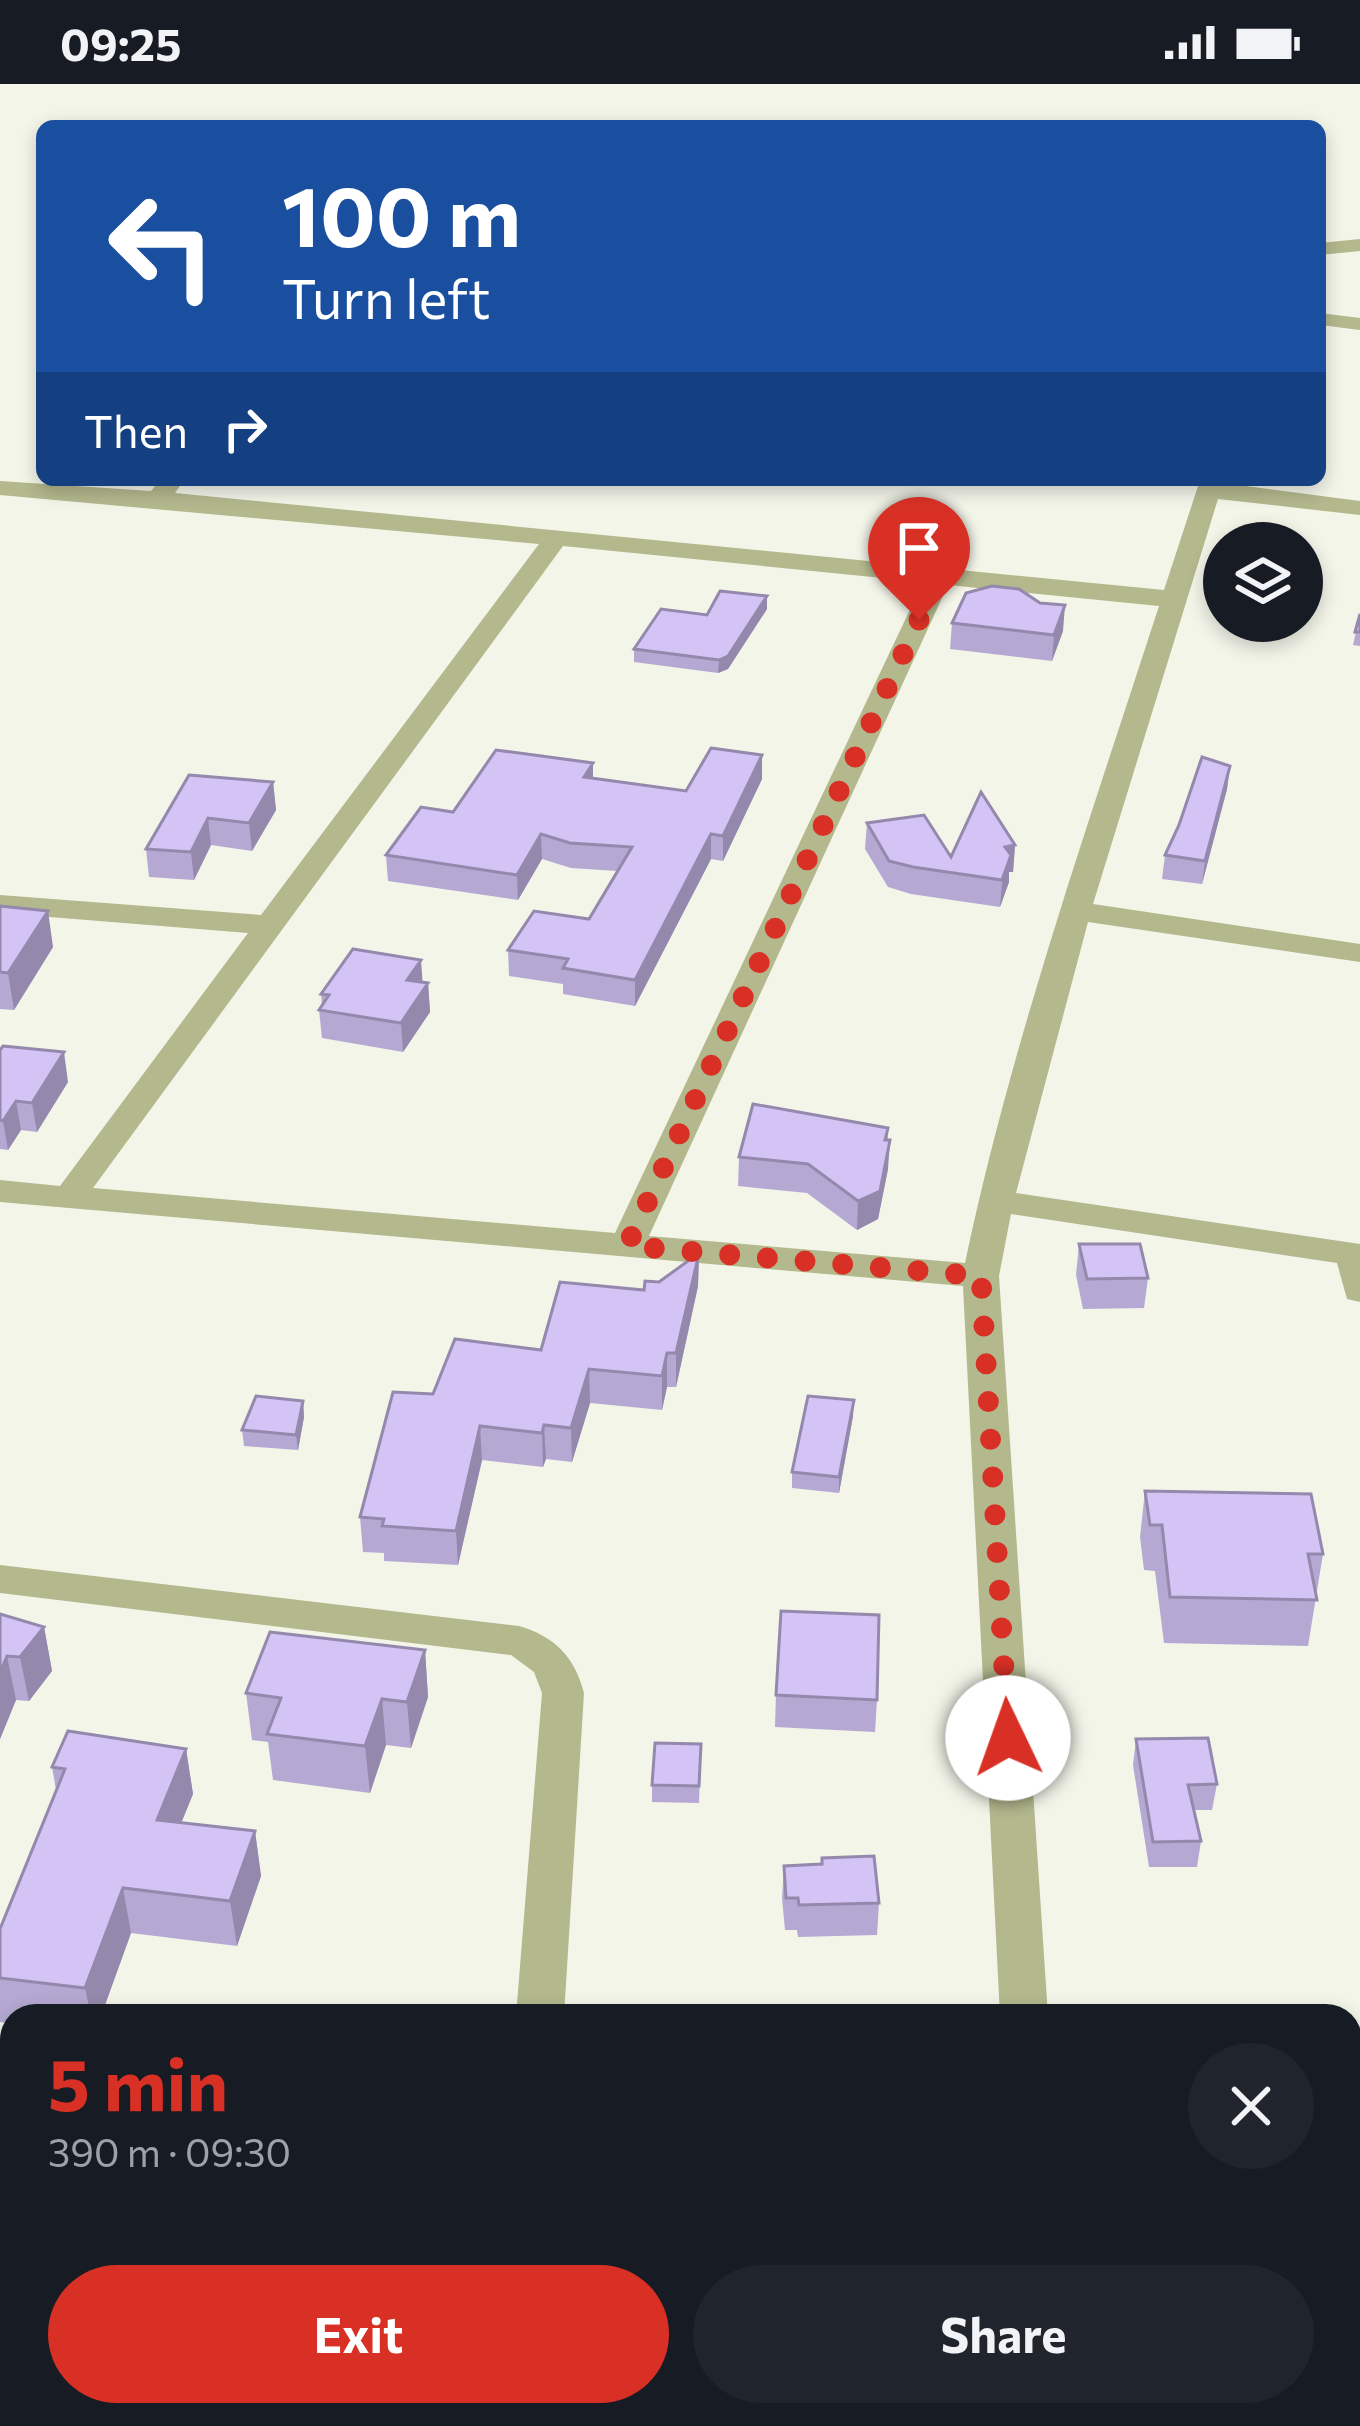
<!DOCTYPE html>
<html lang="en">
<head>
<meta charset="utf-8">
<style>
  body { margin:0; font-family:Commissioner,sans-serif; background:#20242c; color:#f1f3f6; height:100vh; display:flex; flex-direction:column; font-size:45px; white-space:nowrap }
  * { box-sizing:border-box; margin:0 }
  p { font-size:39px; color:#9ea1a6 }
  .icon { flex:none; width:66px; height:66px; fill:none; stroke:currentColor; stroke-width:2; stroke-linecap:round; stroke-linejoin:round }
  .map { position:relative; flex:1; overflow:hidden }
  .panel { position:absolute; left:0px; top:1920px; width:1362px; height:423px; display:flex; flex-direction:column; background:#171b24; border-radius:36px 36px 0 0; box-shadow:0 6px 18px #0003 }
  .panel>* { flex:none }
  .hud { position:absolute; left:36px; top:36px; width:1290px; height:366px; border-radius:18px; box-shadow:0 6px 18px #0003; background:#1a4fa0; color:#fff; overflow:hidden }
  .controls { position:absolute; left:1203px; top:438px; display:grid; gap:24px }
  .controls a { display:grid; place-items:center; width:120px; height:120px; border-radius:50%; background:#171b24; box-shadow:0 6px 18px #0003; font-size:60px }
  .pin { position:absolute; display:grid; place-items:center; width:102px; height:102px; color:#fff; margin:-123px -51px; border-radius:50% 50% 50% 0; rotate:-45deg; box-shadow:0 0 12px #0007 }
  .pin .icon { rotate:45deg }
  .me { position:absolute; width:132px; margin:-66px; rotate:357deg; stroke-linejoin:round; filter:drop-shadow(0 0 9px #0008) }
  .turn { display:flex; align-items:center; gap:42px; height:252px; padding:0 48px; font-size:54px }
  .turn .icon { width:156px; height:156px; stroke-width:2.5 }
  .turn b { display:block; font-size:84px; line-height:102px }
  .then { display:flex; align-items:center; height:114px; padding:0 48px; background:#0003; gap:24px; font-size:45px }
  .round { display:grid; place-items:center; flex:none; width:126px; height:126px; border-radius:63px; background:#20242c }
  .summary { display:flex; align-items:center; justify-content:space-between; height:204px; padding:0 48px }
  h1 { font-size:72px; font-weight:700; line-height:90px; color:#d93025 }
  .button { display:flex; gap:24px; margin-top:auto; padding:24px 48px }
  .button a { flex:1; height:138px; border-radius:72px; background:#d93025; color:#fff; font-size:48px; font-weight:700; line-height:138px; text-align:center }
  .button a+a { background:#20242c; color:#f1f3f6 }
  .status { display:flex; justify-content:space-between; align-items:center; height:84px; padding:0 60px; background:#171b24; direction:ltr }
  .status svg { height:33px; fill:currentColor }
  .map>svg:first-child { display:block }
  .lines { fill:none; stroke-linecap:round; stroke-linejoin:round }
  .minor { fill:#b3b88d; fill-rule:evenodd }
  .wall { fill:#b5a9d3 }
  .shaded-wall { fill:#9489ac }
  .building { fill:#d3c4f5; stroke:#9489ac; stroke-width:3 }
  .route { stroke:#d93025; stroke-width:21; stroke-dasharray:0 37.8 }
</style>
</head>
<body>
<div class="status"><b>09:25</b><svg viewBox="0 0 49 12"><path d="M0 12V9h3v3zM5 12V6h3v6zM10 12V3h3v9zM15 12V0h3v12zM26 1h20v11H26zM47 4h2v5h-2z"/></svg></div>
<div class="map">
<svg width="1360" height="2342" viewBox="0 0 1360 2342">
  <rect width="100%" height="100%" fill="#f3f5e9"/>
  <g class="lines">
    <!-- minor -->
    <path class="minor" d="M 1360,155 L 1360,167 L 1320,171 L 1320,159 Z
      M 1320,229 L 1360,234 L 1360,246 L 1320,241 Z
      M 160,396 L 184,396 L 175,409 L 1164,506 L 1200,396 L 1360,417 L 1360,431 L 1218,415 L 1093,820 L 1360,860 L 1360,878 L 1088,838 L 1016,1109 L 1360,1160 L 1360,1218 L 1347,1215 L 1337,1179 L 1011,1130 L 999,1192 L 1048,1932 L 1000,1932 L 963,1202 L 0,1118 L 0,1096 L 60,1102 L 248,849 L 0,829 L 0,811 L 261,831 L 539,460 L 0,411 L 0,397 L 151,407 ZM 563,462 L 923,498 L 615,1149 L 93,1104 ZM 948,501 L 1159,522 C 1089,738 1012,956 965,1179 L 649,1152 Z
      M 0,1481 L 519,1542 C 554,1552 575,1573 584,1609 L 564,1932 L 516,1932 L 542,1609 L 534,1588 L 511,1571 L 0,1509 Z
      M 0,2019 L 12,2020 L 12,2062 L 0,2061 Z
      M 479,2331 L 533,2331 L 533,2342 L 479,2342 Z
      M 1025,2331 L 1079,2331 L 1080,2342 L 1026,2342 Z"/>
  </g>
  <!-- wall -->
  <path class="wall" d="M 767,512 L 767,525 L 728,585 L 718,589 L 634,578 L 634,565 L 707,531 Z
    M 1360,530 L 1360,562 L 1353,561 Z
    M 952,539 L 1063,547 L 1052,577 L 950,565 Z
    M 1230,682 L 1227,705 L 1202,800 L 1162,795 L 1165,771 Z
    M 593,694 L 686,707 L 762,695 L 723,777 L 711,775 L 635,922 L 563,910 L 563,900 L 509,892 L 508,866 L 589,835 L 617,787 L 571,784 L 542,775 L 518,816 L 388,797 L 386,771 L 453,728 Z
    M 273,698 L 276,726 L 252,767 L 211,761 L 194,796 L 149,793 L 146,765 Z
    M 867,739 L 951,773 L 1015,761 L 1013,788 L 1009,788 L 1009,798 L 1000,823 L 911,810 L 888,803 L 865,765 Z
    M 0,822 L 53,863 L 14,926 L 0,925 Z
    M 422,898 L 428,899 L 430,928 L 403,968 L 322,954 L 319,926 L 322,922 L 321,910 Z
    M 0,966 L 68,998 L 37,1048 L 21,1046 L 8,1066 L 0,1065 Z
    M 888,1044 L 888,1085 L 878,1135 L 857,1146 L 807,1109 L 738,1102 L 739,1073 Z
    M 1079,1160 L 1148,1194 L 1144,1224 L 1083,1225 L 1076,1191 Z
    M 699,1169 L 698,1202 L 676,1303 L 667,1303 L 662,1326 L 590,1319 L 572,1378 L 546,1375 L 543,1383 L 482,1376 L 458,1481 L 384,1477 L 384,1469 L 363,1468 L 360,1433 L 433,1310 L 541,1266 L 659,1198 Z
    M 303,1317 L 304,1333 L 298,1366 L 244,1362 L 242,1346 Z
    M 853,1332 L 839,1409 L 792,1404 L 792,1388 Z
    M 1145,1407 L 1323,1470 L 1308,1562 L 1164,1559 L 1155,1487 L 1144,1486 L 1140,1453 Z
    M 0,1530 L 44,1543 L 52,1587 L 29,1617 L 16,1616 L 0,1655 Z
    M 425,1566 L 428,1613 L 411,1664 L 386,1661 L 370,1709 L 273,1696 L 268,1658 L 252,1656 L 246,1609 Z
    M 776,1611 L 877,1616 L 875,1648 L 775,1643 Z
    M 1136,1655 L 1217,1700 L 1212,1726 L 1194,1726 L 1201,1757 L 1197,1783 L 1149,1783 L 1133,1681 Z
    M 701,1660 L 699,1719 L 652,1718 L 652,1701 Z
    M 186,1665 L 193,1710 L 181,1739 L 255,1747 L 261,1792 L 237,1862 L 131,1849 L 101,1932 L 12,1932 L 12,1940 L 0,1938 L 0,1845 L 56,1706 L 52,1683 Z
    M 784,1782 L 879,1819 L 877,1851 L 798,1853 L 797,1846 L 785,1846 L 782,1814 Z"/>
  <!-- shaded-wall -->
  <path class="shaded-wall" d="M 767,512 L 767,525 L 728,585 L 718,589 L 719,576 Z
    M 1065,521 L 1063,547 L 1052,577 L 1054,551 Z
    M 762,671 L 762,695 L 723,777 L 723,752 Z
    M 593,679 L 593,704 L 584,693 Z
    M 1230,682 L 1227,705 L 1202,800 L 1205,777 Z
    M 273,698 L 276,726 L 252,767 L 249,739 Z
    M 208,734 L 211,761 L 194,796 L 191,768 Z
    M 541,750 L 542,775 L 518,816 L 517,791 Z
    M 711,750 L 711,775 L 635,922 L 635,896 Z
    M 1015,761 L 1013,788 L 1009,788 L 1009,798 L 1000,823 L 1005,763 Z
    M 48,827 L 53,863 L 14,926 L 8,889 Z
    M 421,876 L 423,904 L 407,896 Z
    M 428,899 L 430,928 L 403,968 L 401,939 Z
    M 64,968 L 68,998 L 37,1048 L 32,1019 Z
    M 16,1017 L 21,1046 L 8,1066 L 3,1037 Z
    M 890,1056 L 888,1085 L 878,1135 L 857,1146 L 858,1117 Z
    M 699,1169 L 698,1202 L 676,1303 L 676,1269 Z
    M 667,1269 L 667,1303 L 662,1326 L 662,1292 Z
    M 589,1285 L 590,1319 L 572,1378 L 571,1344 Z
    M 854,1316 L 853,1332 L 839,1409 L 839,1393 Z
    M 303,1317 L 304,1333 L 298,1366 L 296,1351 Z
    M 544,1341 L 546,1375 L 543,1383 L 542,1349 Z
    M 480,1342 L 482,1376 L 458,1481 L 456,1447 Z
    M 44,1543 L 52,1587 L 29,1617 L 20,1573 Z
    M 425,1566 L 428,1613 L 411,1664 L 407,1618 Z
    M 7,1572 L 16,1616 L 0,1655 L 0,1589 Z
    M 382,1615 L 386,1661 L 370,1709 L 365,1662 Z
    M 186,1665 L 193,1710 L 164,1781 L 157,1736 Z
    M 255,1747 L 261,1792 L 237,1862 L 230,1817 Z
    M 123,1804 L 131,1849 L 101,1932 L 91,1932 L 85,1904 Z"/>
  <!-- building -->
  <path class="building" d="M 992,502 L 1019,505 L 1040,519 L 1065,521 L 1054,551 L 952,539 L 966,509 Z
    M 720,507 L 767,512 L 728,572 L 719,576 L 634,565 L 661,525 L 707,531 Z
    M 1360,530 L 1360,548 L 1355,548 Z
    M 711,664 L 762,671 L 723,752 L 711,750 L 635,896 L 563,884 L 568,875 L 508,866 L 534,827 L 589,835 L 632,763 L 570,759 L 541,750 L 517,791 L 386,771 L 421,723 L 453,728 L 496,666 L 593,679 L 584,693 L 686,707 Z
    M 1202,673 L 1230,682 L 1205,777 L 1165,771 L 1179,741 Z
    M 189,691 L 273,698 L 249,739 L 208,734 L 191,768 L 146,765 Z
    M 981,708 L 1015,761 L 1005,763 L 1011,771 L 1002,796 L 913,783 L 889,777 L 867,739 L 924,731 L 951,773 Z
    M 0,822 L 48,827 L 8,889 L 0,888 Z
    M 353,865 L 421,876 L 407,896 L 428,899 L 401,939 L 319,926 L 329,911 L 321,910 Z
    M 3,962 L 64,968 L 32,1019 L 16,1017 L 3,1037 L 0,1036 L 0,966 Z
    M 753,1020 L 888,1044 L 885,1056 L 890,1056 L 880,1107 L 858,1117 L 808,1080 L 739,1073 Z
    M 1079,1160 L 1140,1160 L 1148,1194 L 1087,1195 Z
    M 699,1169 L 676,1269 L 667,1269 L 662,1292 L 589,1285 L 571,1344 L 544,1341 L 542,1349 L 480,1342 L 456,1447 L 382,1442 L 384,1435 L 360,1433 L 393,1308 L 433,1310 L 455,1255 L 541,1266 L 560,1198 L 644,1206 L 645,1197 L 659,1198 Z
    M 256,1312 L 303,1317 L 296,1351 L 242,1346 Z
    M 808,1312 L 854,1316 L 839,1393 L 792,1388 Z
    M 1145,1407 L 1311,1410 L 1323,1470 L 1308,1470 L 1317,1516 L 1170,1513 L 1162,1441 L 1150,1441 Z
    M 781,1527 L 879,1531 L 877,1616 L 776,1611 Z
    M 0,1530 L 44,1543 L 20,1573 L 7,1572 L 0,1589 Z
    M 270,1548 L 425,1566 L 407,1618 L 382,1615 L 365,1662 L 267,1650 L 281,1614 L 246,1609 Z
    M 68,1647 L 186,1665 L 157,1736 L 255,1747 L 230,1817 L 123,1804 L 85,1904 L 0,1894 L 0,1845 L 65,1685 L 52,1683 Z
    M 1208,1654 L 1217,1700 L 1188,1701 L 1201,1757 L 1153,1758 L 1136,1655 Z
    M 655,1659 L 701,1660 L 699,1702 L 652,1701 Z
    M 874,1772 L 879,1819 L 799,1821 L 798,1814 L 786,1814 L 784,1782 L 822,1780 L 822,1774 Z
    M 816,2331 L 899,2331 L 900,2342 L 816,2342 Z"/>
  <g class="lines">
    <!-- route -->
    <path class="route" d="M 919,536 L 627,1162 L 981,1192 L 1008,1654"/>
  </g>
</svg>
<div class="controls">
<a><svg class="icon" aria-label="layers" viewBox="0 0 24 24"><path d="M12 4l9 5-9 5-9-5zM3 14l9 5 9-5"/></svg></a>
</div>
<div class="pin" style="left:919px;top:536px;background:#d93025"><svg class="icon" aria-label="arrive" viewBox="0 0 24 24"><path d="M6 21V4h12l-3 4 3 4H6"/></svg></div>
<svg class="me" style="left:1008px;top:1654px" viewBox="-20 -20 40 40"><circle r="19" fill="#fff"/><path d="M0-13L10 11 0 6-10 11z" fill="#d93025"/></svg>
<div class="hud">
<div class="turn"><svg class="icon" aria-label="left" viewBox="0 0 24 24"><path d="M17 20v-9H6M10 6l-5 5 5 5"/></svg><div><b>100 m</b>Turn left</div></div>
<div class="then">Then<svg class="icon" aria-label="right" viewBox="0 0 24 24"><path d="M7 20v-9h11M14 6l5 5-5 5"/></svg></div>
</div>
<section class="panel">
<div class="summary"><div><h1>5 min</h1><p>390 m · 09:30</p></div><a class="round"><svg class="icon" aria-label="close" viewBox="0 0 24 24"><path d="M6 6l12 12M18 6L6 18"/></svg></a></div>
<div class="button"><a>Exit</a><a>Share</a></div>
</section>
</div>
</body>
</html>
